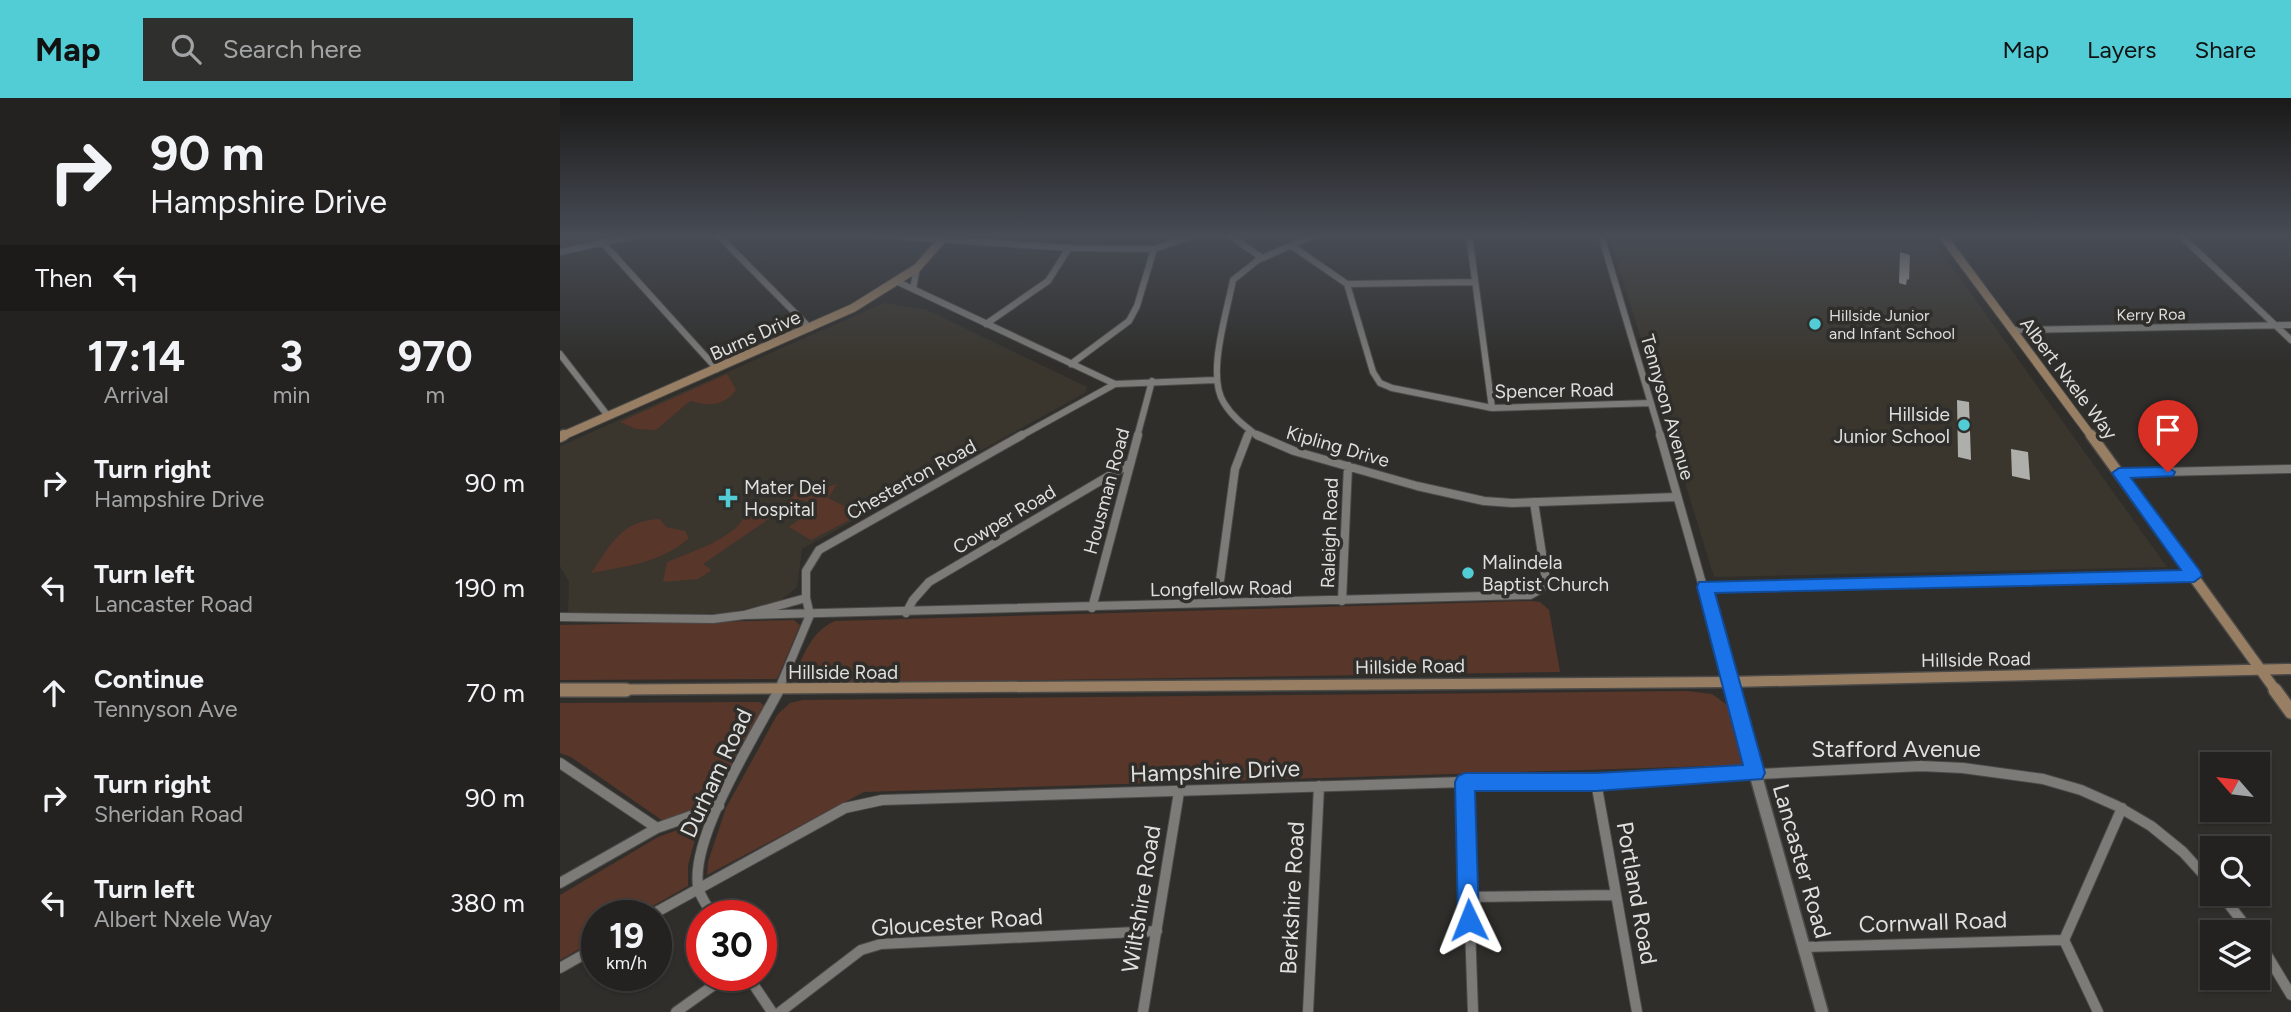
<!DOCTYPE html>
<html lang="en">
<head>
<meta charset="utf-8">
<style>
  body { margin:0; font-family:Figtree,sans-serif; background:#2f2f2d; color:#f1f3f6; height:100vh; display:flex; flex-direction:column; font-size:26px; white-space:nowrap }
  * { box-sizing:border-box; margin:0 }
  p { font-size:23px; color:#a3a4a5 }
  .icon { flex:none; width:38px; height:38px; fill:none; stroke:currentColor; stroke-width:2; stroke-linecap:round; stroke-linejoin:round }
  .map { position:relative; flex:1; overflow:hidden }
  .sheet { display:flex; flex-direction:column; background:#232220; width:560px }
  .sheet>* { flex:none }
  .hud { background:#232220; color:#f1f3f6; overflow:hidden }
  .needle { width:46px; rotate:298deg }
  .buttons { position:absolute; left:1640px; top:654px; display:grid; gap:14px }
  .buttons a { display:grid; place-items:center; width:70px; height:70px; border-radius:0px; background:#232220; box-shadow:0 2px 5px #0004,0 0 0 2px #403f3e; font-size:35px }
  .speed { position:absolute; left:21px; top:802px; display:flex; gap:14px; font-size:35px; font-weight:700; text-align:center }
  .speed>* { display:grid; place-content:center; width:91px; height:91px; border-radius:50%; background:#232220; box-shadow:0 2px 5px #0004,0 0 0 2px #403f3e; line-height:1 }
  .speed small { font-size:18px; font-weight:400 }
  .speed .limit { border:10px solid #d22; background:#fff; color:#111 }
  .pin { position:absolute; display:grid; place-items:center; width:60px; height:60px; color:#fff; margin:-72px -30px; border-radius:50% 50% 50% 0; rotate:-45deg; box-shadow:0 0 7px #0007 }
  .pin .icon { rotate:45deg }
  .me { position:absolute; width:77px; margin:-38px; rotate:358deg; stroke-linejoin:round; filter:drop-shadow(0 0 5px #0008) }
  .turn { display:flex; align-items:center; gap:24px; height:147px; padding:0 35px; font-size:32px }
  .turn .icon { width:91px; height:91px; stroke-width:2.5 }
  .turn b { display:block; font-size:49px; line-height:60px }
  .then { display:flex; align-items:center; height:66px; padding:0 35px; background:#0003; gap:14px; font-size:26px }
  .eta { display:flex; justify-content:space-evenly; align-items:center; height:119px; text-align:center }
  .eta b { font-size:42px; font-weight:700; line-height:49px }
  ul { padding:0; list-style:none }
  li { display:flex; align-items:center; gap:21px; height:105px; padding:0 35px }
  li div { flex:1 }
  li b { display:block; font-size:26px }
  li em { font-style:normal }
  header { display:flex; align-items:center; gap:42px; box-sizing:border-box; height:98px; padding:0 35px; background:#52ccd5; color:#111 }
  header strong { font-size:33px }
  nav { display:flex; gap:38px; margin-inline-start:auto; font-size:24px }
  .search { width:490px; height:63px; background:#2f2f2d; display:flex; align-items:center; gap:18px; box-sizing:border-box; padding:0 24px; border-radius:0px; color:#a3a4a5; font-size:26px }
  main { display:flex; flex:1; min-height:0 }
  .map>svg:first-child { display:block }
  .built { fill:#3a362e }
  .green { fill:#59362a }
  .building { fill:#aeaeab }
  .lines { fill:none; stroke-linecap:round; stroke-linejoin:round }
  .minor-far2-casing { stroke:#4b4a48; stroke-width:8 }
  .minor-far1-casing { stroke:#4b4a48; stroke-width:10 }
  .minor-casing { stroke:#4b4a48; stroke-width:12 }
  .tertiary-far1-casing { stroke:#4b4a48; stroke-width:12 }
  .tertiary-casing { stroke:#4b4a48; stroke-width:15 }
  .secondary-far2-casing { stroke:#4b4a48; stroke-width:10 }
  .secondary-far1-casing { stroke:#4b4a48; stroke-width:13 }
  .secondary-casing { stroke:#4b4a48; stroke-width:16 }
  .minor-far2 { stroke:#7c7b78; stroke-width:6 }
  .minor-far1 { stroke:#7c7b78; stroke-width:8 }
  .minor { stroke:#7c7b78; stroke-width:10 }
  .tertiary-far1 { stroke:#7c7b78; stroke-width:10 }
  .tertiary { stroke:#7c7b78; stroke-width:12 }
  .secondary-far2 { stroke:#987f64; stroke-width:8 }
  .secondary-far1 { stroke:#987f64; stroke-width:10 }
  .secondary { stroke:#987f64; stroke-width:13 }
  .route { fill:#1a73e8; stroke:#114b97; stroke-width:2 }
  .poi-dot { fill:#52ccd5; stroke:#2f2e2b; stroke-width:2.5 }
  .labels { text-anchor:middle; stroke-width:7; stroke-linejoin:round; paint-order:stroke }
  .far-street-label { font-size:16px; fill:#dfdfdd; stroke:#2f2e2b }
  .far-poi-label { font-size:16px; fill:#dfdfdd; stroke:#2f2e2b; text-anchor:start }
  .street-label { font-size:19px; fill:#dfdfdd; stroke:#2f2e2b }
  .poi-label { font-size:19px; fill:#dfdfdd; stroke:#2f2e2b; text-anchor:start }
  .near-street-label { font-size:23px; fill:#dfdfdd; stroke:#2f2e2b }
</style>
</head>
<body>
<header>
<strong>Map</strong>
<div class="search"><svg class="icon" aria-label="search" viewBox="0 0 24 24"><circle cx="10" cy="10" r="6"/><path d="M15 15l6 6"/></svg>Search here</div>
<nav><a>Map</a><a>Layers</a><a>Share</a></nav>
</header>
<main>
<section class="sheet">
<div class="hud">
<div class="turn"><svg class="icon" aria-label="right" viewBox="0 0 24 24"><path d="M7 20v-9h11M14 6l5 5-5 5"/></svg><div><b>90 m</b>Hampshire Drive</div></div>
<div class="then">Then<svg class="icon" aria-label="left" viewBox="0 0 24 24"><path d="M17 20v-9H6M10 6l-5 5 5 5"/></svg></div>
</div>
<div class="eta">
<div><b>17:14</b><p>Arrival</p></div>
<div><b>3</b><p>min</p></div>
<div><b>970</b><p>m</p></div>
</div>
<ul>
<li><svg class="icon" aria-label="right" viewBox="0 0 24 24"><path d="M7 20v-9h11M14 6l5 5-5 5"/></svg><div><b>Turn right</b><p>Hampshire Drive</p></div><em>90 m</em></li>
<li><svg class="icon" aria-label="left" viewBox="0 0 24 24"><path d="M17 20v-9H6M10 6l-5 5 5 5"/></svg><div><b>Turn left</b><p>Lancaster Road</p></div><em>190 m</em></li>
<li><svg class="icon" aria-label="ahead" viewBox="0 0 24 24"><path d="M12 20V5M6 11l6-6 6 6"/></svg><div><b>Continue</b><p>Tennyson Ave</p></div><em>70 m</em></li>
<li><svg class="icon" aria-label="right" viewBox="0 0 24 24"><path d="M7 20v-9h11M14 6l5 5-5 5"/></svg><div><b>Turn right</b><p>Sheridan Road</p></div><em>90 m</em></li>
<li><svg class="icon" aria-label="left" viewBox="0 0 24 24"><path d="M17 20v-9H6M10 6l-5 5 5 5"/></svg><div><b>Turn left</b><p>Albert Nxele Way</p></div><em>380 m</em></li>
</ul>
</section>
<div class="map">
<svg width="1731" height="914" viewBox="0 0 1731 914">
  <rect width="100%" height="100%" fill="#2f2e2b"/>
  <!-- built -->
  <path class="built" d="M 1049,137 L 1369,137 L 1607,469 L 1154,479 Z
    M 324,205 L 365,211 L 527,289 L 525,295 L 242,451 L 237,489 L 220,503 L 172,514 L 147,516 L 8,514 L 9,484 L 0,468 L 0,348 Z"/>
  <!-- green -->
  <path class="green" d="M 0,137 L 68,137 L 0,151 Z
    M 167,276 L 176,292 C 162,309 150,308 130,303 L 96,332 L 76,331 L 60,324 Z
    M 247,382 L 245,391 L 250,395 L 277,386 L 268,400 L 296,414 L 295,419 L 251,442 L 229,429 L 256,409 L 254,406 L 241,402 L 222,409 Z
    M 213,418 L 143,466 L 152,472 L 138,481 L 103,484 L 107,464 C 128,455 174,441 184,419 Z
    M 100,421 L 106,429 L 125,433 L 129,440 C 101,465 67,468 31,475 C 52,446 60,423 100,421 Z
    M 969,503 L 980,504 L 989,512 L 1000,574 L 243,586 L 233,580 C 244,557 251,533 275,523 Z
    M 234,522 L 240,527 L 217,581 L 0,582 L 0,527 Z
    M 1127,593 L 1152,596 L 1167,607 L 1183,667 L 304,694 L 147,777 L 148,764 L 166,710 L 217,617 L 230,605 L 243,602 Z
    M 200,604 L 204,608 L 152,705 L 103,723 L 11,659 L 0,655 L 0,605 Z
    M 140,724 L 128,767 L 128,788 L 77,817 L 37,817 L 37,841 L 0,862 L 0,797 L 98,739 Z"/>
  <!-- building -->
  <path class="building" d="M 1340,154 L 1350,157 L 1349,182 L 1347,181 L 1346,187 L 1339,185 Z
    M 1397,302 L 1409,304 L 1411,362 L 1398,359 Z
    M 1451,351 L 1468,354 L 1470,382 L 1452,378 Z"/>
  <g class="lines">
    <!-- minor-far2 casing -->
    <g class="minor-far2-casing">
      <path id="minor-far2" d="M 158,137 L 250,230
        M 315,137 L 509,150 L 594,151 L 634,137
        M 669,137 L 702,160
        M 909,137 L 932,310
        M 1041,137 L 1101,339
        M 1620,137 L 1731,242
        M 43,145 L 157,271
        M 732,148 L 787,186 L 813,274 L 820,285 L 832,290 L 932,310 L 1091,305
        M 0,154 L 78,137
        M 338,184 L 555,286 L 655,282
        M 787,186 L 913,184
        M 353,191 L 357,170
        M 426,226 L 488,183 L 509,150
        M 1452,232 L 1731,227
        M 0,256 L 48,318
        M 511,266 L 569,223 L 577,208 L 594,151
        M 459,339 L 555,286
        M 577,339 L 592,283
        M 688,339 L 690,333
        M 699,339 C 686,329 673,320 664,305 C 646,278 667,214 673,182 L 698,162 L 755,137"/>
    </g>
    <!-- minor-far1 casing -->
    <g class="minor-far1-casing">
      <path id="minor-far1" d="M 697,337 L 734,353 L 857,388 L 924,403 L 952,405 L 1117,399
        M 1100,337 L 1170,584
        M 1559,375 L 1731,371
        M 1145,489 L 1634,478
        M 782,503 L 788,368
        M 657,505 L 675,371 L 688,337
        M 532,510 L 578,337
        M 346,515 L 353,502 L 369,484 L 569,366
        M 184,517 L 970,497 L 981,491 L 986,482 L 974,404
        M 0,519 L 153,521 L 184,517 L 246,500
        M 218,593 L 250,517 L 246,500 L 246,473 L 259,452 L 462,337"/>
    </g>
    <!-- minor casing -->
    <g class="minor-casing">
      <path id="minor" d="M 0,665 L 97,730
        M 905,684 L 913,914
        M 1036,684 L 1077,914
        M 0,785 L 97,730 L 159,708
        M 1661,796 L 1691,835
        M 908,799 L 1056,797
        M 91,817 L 285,710 L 322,702 L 905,684 L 1036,684 L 1361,668 L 1403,670 L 1483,681 L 1521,692 L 1557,708 L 1591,728 L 1623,754 L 1652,786
        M 152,817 C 148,808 139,798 138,788 C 131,737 195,638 219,592
        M 1698,842 L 1731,897
        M 1244,849 L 1504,842
        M 0,870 L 37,849
        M 187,877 L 212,914
        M 116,914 L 168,877
        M 220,914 L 301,852 L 321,846 L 597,833
        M 583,914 L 619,694
        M 748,914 L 759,688
        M 1538,914 L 1504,842 L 1562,710"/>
    </g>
    <!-- tertiary-far1 casing -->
    <g class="tertiary-far1-casing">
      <path id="tertiary-far1" d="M 1170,584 L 1173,593"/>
    </g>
    <!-- tertiary casing -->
    <g class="tertiary-casing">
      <path id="tertiary" d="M 1172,592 L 1262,914"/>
    </g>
    <!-- secondary-far2 casing -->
    <g class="secondary-far2-casing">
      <path id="secondary-far2" d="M 1382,137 L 1532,339
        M 0,339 L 293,210 L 357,170 L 386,137"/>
    </g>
    <!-- secondary-far1 casing -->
    <g class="secondary-far1-casing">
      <path id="secondary-far1" d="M 1531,337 L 1716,593
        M 0,339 L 4,337
        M 0,592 L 1170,584 L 1731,571"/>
    </g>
    <!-- secondary casing -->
    <g class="secondary-casing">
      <path id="secondary" d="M 0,592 L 66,592
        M 1715,592 L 1731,614"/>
    </g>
    <!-- minor-far2 -->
    <use href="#minor-far2" class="minor-far2"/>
    <!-- minor-far1 -->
    <use href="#minor-far1" class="minor-far1"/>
    <!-- minor -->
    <use href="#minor" class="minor"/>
    <!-- tertiary-far1 -->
    <use href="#tertiary-far1" class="tertiary-far1"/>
    <!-- tertiary -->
    <use href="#tertiary" class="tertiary"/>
    <!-- secondary-far2 -->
    <use href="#secondary-far2" class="secondary-far2"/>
    <!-- secondary-far1 -->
    <use href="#secondary-far1" class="secondary-far1"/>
    <!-- secondary -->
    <use href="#secondary" class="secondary"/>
  </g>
  <!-- sky -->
  <linearGradient id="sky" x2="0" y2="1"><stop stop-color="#1a1918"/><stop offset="0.52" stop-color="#474c55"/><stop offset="1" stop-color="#474c55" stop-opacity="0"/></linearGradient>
  <rect width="1731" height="265" fill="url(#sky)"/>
  <!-- route -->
  <path class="route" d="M 1608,369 L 1615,374 L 1613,378 L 1571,380 L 1640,473 L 1642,478 L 1634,484 L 1155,495 L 1205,675 L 1202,681 L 1036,693 L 915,693 L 919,822 L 916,830 L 909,833 L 901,830 L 898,822 L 895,684 L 898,678 L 905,675 L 1036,675 L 1183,667 L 1137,489 L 1139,484 L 1621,472 L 1552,375 L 1559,370 Z"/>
  <!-- markers -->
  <g class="poi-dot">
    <circle cx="1255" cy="226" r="7"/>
    <circle cx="1404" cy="327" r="7"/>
    <path d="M164.5 389.5h7v7h7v7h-7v7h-7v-7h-7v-7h7z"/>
    <circle cx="908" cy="475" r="7"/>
  </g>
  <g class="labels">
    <!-- far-street labels -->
    <g class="far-street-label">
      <text transform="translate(1591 216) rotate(-1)" y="6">Kerry Roa</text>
    </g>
    <!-- far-poi labels -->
    <g class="far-poi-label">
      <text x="1269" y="223">Hillside Junior<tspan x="1269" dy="18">and Infant School</tspan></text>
    </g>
    <!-- street labels -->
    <g class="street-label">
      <text transform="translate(195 237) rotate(-24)" y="7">Burns Drive</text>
      <text transform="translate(1509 280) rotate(53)" y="7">Albert Nxele Way</text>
      <text transform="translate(994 292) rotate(-1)" y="7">Spencer Road</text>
      <text transform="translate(1108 309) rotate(74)" y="7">Tennyson Avenue</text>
      <text transform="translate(778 348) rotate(16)" y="7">Kipling Drive</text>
      <text transform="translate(351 381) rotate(-29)" y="7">Chesterton Road</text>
      <text transform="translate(546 393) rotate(-75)" y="7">Housman Road</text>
      <text transform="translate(444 421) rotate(-31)" y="7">Cowper Road</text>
      <text transform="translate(769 435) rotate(-88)" y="7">Raleigh Road</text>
      <text transform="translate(661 490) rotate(-1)" y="7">Longfellow Road</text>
      <text transform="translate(1416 561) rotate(-1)" y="7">Hillside Road</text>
      <text transform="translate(850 568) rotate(-1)" y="7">Hillside Road</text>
      <text x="283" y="581">Hillside Road</text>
    </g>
    <!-- poi labels -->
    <g class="poi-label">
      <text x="1390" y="323" text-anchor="end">Hillside<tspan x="1390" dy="22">Junior School</tspan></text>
      <text x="184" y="396">Mater Dei<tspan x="184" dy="22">Hospital</tspan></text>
      <text x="922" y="471">Malindela<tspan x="922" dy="22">Baptist Church</tspan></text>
    </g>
    <!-- near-street labels -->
    <g class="near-street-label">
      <text x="1336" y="659">Stafford Avenue</text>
      <text transform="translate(655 673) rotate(-2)" y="8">Hampshire Drive</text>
      <text transform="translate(156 675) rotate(-65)" y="8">Durham Road</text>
      <text transform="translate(1242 763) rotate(74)" y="8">Lancaster Road</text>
      <text transform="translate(1077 795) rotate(80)" y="8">Portland Road</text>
      <text transform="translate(732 800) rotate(-87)" y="8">Berkshire Road</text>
      <text transform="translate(581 801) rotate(-81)" y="8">Wiltshire Road</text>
      <text transform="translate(397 824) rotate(-4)" y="8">Gloucester Road</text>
      <text transform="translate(1373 824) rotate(-2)" y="8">Cornwall Road</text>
    </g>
  </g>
</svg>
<div class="buttons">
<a><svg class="needle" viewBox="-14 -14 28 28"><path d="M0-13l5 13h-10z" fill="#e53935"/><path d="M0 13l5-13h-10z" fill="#a3a4a5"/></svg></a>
<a><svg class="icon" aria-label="search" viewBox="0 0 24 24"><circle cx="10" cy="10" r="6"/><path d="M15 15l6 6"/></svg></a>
<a><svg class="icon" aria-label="layers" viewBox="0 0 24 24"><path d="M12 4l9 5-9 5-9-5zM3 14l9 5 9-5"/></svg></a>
</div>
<div class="speed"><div>19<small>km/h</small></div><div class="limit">30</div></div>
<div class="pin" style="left:1608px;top:374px;background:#d93025"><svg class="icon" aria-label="arrive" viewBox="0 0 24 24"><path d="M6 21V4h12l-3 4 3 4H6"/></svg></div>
<svg class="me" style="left:909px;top:822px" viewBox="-20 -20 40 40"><path d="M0-17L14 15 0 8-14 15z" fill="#1a73e8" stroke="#fff" stroke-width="4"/></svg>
</div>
</main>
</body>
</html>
